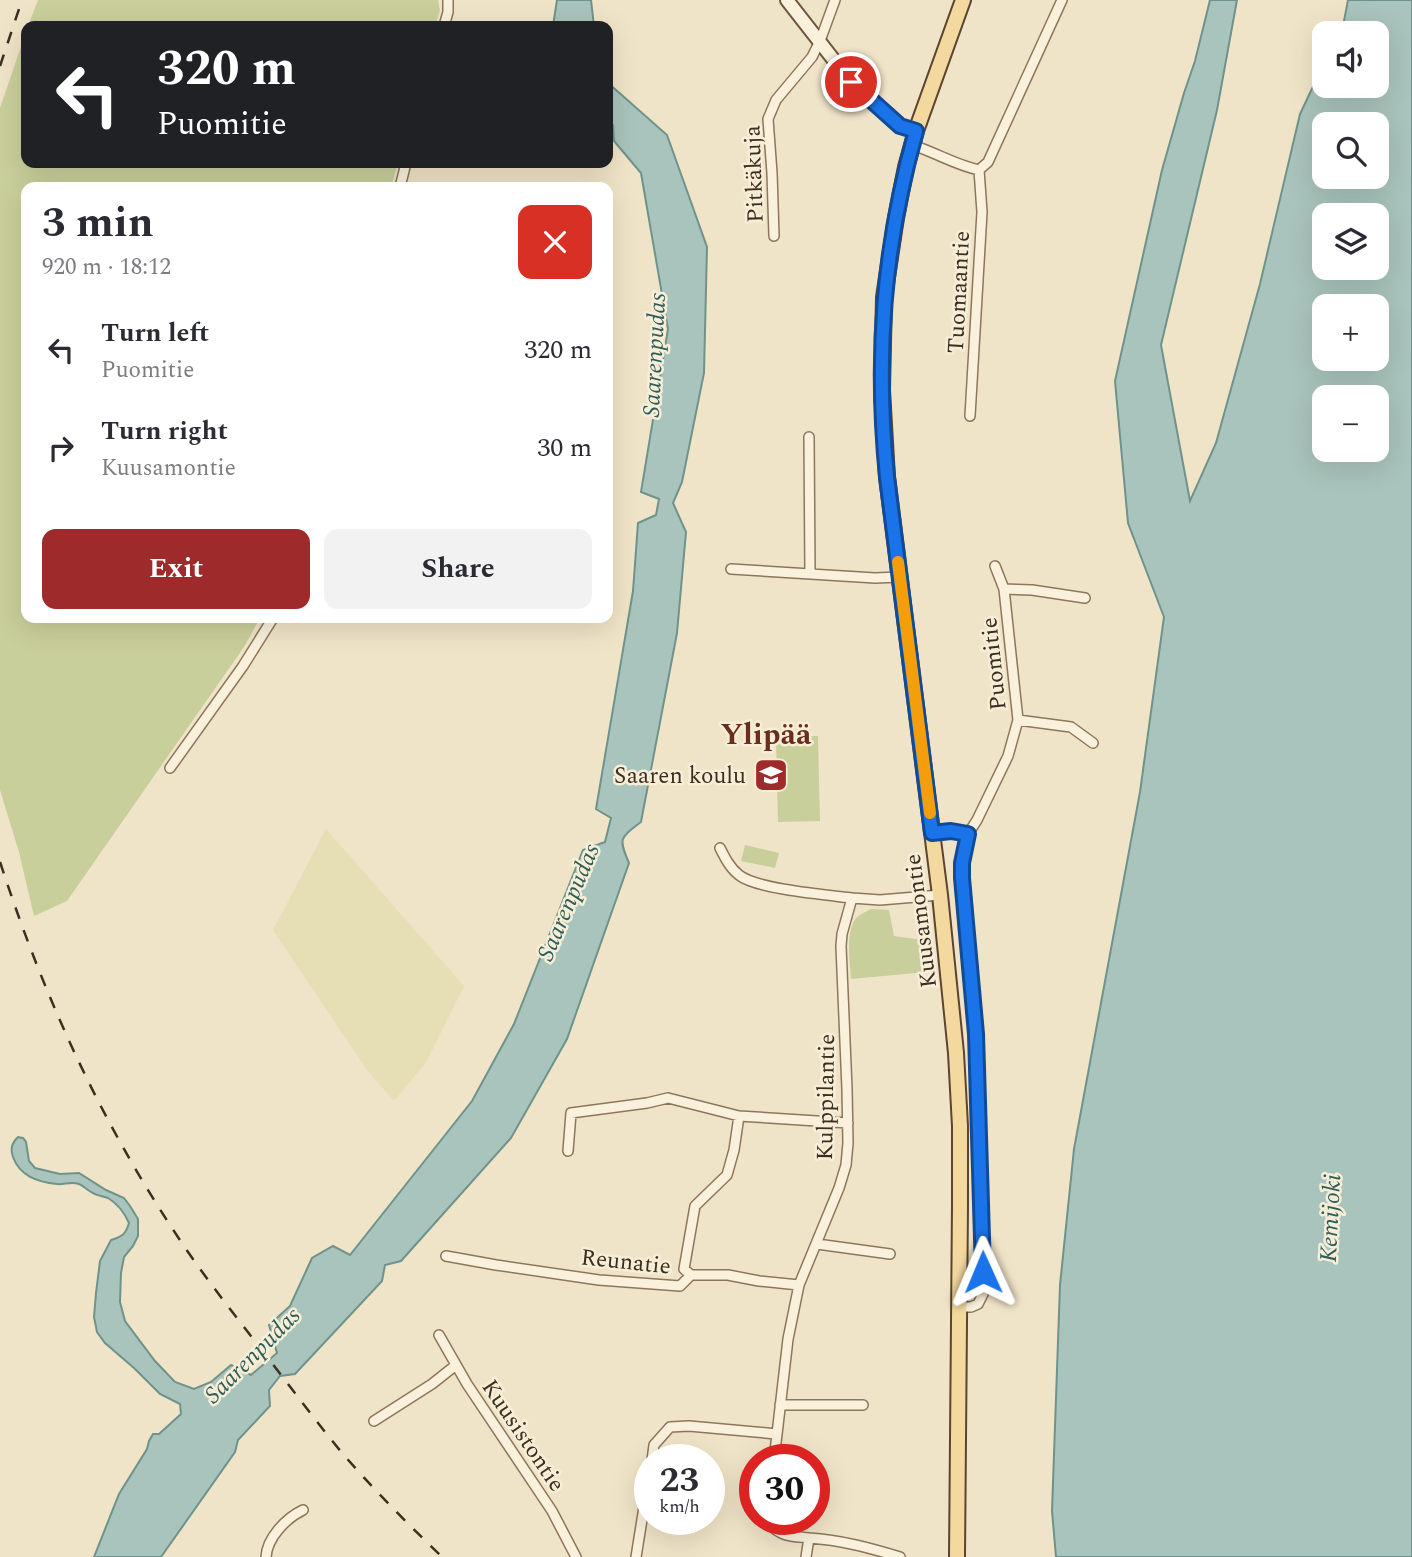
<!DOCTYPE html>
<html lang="en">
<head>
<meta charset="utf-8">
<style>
  body { margin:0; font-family:Spectral,serif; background:#f2f2f3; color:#2b2b33; height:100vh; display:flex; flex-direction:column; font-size:26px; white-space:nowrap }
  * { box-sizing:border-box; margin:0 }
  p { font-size:23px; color:#7c7c81 }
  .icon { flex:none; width:38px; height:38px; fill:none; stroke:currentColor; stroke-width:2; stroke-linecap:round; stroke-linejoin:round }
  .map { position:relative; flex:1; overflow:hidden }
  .sheet { position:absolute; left:21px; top:182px; width:592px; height:441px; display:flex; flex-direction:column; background:#fff; border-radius:14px; box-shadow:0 7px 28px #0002 }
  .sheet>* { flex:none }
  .top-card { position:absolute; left:21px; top:21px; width:592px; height:147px; border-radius:14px; box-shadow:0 7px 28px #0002; background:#202124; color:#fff; overflow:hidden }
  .buttons { position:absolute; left:1312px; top:21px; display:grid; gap:14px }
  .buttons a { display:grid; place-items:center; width:77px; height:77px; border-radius:14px; background:#fff; box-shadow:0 7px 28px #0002; font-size:35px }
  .speed { position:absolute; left:634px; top:1444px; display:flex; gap:14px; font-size:35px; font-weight:700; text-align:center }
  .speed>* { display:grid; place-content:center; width:91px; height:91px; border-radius:50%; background:#fff; box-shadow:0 7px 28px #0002; line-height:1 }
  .speed small { font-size:18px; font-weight:400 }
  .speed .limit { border:10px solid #d22; background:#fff; color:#111 }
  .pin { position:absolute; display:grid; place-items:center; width:60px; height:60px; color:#fff; margin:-30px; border:4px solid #fff; border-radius:50%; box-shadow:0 2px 7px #0007 }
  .me { position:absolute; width:77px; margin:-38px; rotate:359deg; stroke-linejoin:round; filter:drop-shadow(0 0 5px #0008) }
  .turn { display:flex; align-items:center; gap:24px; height:147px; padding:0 21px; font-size:32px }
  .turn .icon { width:91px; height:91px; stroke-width:2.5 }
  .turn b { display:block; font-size:49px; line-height:60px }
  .round { display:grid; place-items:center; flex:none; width:74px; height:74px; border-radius:14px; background:#f2f2f3 }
  .summary { display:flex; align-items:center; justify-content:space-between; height:119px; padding:0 21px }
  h1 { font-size:42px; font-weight:700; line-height:52px }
  .action { display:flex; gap:14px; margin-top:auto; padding:14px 21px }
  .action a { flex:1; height:80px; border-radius:14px; background:#9e2a2b; color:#fff; font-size:28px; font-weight:700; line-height:80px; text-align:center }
  .action a+a { background:#f2f2f3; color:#2b2b33 }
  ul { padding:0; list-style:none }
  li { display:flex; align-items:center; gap:21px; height:98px; padding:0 21px }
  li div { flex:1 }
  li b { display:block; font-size:26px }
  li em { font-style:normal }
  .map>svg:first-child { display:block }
  .farmland { fill:#e6deb5 }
  .green { fill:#c9cf9b }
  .water { fill:#a9c4bc; stroke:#6f938a; stroke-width:2; fill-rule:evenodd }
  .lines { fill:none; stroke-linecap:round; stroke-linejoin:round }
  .minor-casing { stroke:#8d765c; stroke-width:12 }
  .secondary-casing { stroke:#6f573f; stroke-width:16 }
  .primary-casing { stroke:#5b4430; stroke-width:18 }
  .minor { stroke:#faf1dc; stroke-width:9 }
  .secondary { stroke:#faf1dc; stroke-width:12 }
  .primary { stroke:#f3d9a0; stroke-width:14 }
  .rail { stroke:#3d2e20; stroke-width:2.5; stroke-dasharray:12 12; stroke-linecap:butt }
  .route-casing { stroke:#114b97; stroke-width:18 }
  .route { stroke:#1a73e8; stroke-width:12 }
  .slow { stroke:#f59e0b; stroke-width:12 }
  .labels { text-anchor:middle; stroke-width:5; stroke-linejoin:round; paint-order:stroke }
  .street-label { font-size:23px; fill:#3d2e20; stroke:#f7eed8 }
  .poi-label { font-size:23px; fill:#3d2e20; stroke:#f7eed8; text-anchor:end }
  .water-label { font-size:24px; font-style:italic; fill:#2f5d5a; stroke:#f7eed8 }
  .district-label { font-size:30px; font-weight:bold; fill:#6b2e1e; stroke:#f7eed8 }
</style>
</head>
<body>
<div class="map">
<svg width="1412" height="1557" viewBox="0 0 1412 1557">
  <rect width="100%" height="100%" fill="#f0e4c8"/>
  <!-- farmland -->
  <path class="farmland" d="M 326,829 L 464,986 L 427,1061 L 394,1101 L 367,1070 L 273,930 Z"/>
  <!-- green -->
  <path class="green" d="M 38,0 L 438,0 L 440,10 L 435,26 L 28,26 Z
    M 26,32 L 26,163 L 398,163 L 391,187 L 26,187 L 26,618 L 260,618 L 244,647 L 67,901 L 34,916 L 19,852 L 0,790 L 0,108 Z
    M 818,736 L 820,821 L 778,822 L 776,737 Z
    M 745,845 L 779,853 L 775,868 L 741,861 Z
    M 871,909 L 889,910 L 894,936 L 922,940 L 927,972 L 851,979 C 850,961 845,934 856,918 C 860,914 866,912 871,909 Z"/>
  <!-- water -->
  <path class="water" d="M 557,0 L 591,0 L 594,26 L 553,26 Z
    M 1210,0 L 1237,0 L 1217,110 L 1161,345 L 1190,501 L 1216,443 L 1260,284 L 1300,114 L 1325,61 L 1325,86 L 1377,86 L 1377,33 L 1338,33 L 1344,21 L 1348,0 L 1412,0 L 1412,1557 L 1056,1557 L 1052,1511 L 1060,1285 L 1074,1149 L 1140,792 L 1164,617 L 1128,523 L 1115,381 L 1162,170 L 1184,93 L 1195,61 ZM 1325,124 L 1377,124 L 1377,177 L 1325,177 ZM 1325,215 L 1377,215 L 1377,268 L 1325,268 ZM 1325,306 L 1377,306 L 1377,359 L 1325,359 ZM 1325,397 L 1377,397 L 1377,450 L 1325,450 Z
    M 607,82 L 667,135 L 707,247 L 704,373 L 682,482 L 673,503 L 686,532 L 677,633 L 641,822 C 620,838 618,838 629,863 L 567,1039 L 511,1138 L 401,1261 L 385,1265 L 382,1281 L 295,1374 L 280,1376 L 269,1390 L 270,1406 L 238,1440 L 235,1452 L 161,1557 L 94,1557 L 119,1494 L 147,1449 L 149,1441 L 153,1434 L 159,1434 L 181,1414 L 180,1404 L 160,1394 L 134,1368 L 105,1343 L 97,1332 L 94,1317 L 96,1293 L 100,1261 L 111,1240 C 122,1237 126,1234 129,1223 C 125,1214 118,1204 108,1198 C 104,1196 97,1196 93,1193 C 88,1191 84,1186 79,1184 C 71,1181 64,1185 57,1184 C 37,1182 20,1176 13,1157 C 10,1148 12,1143 18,1137 L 23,1138 L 26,1142 L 29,1161 L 35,1168 L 60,1174 L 79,1173 L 106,1190 L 124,1198 L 130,1206 L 138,1219 L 138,1236 L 133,1246 L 124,1257 L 121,1273 L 120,1302 L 125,1321 L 155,1361 L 175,1382 L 194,1389 L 211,1382 L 231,1365 L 251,1375 L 277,1353 L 269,1325 L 290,1306 L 312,1258 L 333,1246 L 350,1255 L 472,1101 L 514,1024 L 583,850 L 605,842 L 611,818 L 596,809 L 633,591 L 638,523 L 656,515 L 659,499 L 641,492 L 668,329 L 641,173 L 614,141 L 613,125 L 607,121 Z"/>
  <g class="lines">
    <!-- minor casing -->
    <g class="minor-casing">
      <path id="minor" d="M 444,26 L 448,12 L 448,0
        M 912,145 C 935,152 955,165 979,170 L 982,212 L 970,416
        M 979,170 L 988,162 L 1062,0
        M 400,187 L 406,163
        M 774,236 L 772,173 L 768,119 L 776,100 L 812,57 L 820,41 L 835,0
        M 809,437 L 810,573
        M 731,569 L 875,578 L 899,577
        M 1004,589 L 1032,590 L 1085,598
        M 1018,720 L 1071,727 L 1093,743
        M 170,768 L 243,666 L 273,618
        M 932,833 L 951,831 L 968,834
        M 720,848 C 725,858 730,868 739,875 C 756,889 827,895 852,898
        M 568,1151 L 571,1113 L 647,1103 L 668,1098 L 739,1116 L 848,1123
        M 817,1244 L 890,1254
        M 446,1256 L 496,1265 L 599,1280 L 680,1286 L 691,1275 L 728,1275 L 759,1281 L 799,1285
        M 691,1275 L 684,1269 L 695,1206 L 727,1175 L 734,1150 L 739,1116
        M 960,1307 L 971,1307 L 978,1304 L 983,1294 L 976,1034 L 962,879 L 962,863 L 968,834 L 977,820 L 1008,756 L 1018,720 L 1004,589 L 995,566
        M 439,1335 L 467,1384 L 552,1511 L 576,1557
        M 780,1405 L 863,1405
        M 374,1421 L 432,1384 L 456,1365
        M 652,1460 L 654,1445 L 670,1427 L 689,1426 L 777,1434
        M 774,1460 L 788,1339 L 799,1285 L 839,1188 L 846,1165 L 848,1143 L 847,1089 L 841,946 L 842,934 L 852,898 L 880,900 L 940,895
        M 769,1519 L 768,1523 C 781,1537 791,1536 809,1538 L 806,1557
        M 809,1538 C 841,1540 870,1548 900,1557
        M 266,1557 C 267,1538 286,1518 303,1510
        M 636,1557 L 649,1476"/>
    </g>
    <!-- secondary casing -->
    <g class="secondary-casing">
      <path id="secondary" d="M 787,0 L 851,82 L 900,126 L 916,131"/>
    </g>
    <!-- primary casing -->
    <g class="primary-casing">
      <path id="primary" d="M 957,1557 L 960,1205 L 960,1126 L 956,1053 L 940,895 L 887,477 L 882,390 L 884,297 L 896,218 L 906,167 L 916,131 L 963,0"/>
    </g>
    <!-- minor -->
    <use href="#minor" class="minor"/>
    <!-- secondary -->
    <use href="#secondary" class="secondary"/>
    <!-- primary -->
    <use href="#primary" class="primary"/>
    <!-- rail -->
    <path class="rail" d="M 0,66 L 22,0
      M 0,862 C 46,1003 104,1129 188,1252 C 213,1288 241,1323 268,1358 C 293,1390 317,1423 343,1454 C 374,1490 408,1524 442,1557"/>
  </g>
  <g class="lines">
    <!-- route casing -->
    <g class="route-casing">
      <path id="route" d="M 851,82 L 900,126 L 916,131 C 883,248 875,356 887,477 L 932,833 L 951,831 L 968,834 L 962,863 L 962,878 L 976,1034 L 983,1272"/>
    </g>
    <!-- route -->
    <use href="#route" class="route"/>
    <!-- slow -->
    <path class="slow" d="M 898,562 L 930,813"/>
  </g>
  <!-- icons -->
  <defs>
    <g id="school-square" transform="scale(1.75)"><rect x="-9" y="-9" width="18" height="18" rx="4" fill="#9e2a2b" stroke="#f7eed8"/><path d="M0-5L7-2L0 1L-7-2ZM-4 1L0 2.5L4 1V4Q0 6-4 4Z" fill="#fff"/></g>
  </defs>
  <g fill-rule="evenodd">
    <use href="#school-square" x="771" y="775"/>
  </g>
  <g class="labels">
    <!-- street labels -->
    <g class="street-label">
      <text transform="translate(753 174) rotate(-92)" y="8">Pitkäkuja</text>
      <text transform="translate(958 292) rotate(-87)" y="8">Tuomaantie</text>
      <text transform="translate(993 664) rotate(-96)" y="8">Puomitie</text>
      <text transform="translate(920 921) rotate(-97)" y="8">Kuusamontie</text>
      <text transform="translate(825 1097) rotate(-89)" y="8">Kulppilantie</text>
      <text transform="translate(626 1261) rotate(6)" y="8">Reunatie</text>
      <text transform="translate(524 1435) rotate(56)" y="8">Kuusistontie</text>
    </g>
    <!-- poi labels -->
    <g class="poi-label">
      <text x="746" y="783">Saaren koulu</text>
    </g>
    <!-- water labels -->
    <g class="water-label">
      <text transform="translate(654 355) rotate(-87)" y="8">Saarenpudas</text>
      <text transform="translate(568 902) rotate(-67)" y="8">Saarenpudas</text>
      <text transform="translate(1330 1218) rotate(-87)" y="8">Kemijoki</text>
      <text transform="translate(252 1355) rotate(-45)" y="8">Saarenpudas</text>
    </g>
    <!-- district labels -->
    <g class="district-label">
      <text x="766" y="744">Ylipää</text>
    </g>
  </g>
</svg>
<div class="buttons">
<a><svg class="icon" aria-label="sound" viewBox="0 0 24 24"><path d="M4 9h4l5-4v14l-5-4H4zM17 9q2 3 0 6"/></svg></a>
<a><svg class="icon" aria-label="search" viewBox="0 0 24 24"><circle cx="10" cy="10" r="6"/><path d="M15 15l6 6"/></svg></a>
<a><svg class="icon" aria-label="layers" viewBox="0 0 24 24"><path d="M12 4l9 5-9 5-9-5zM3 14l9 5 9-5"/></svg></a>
<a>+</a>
<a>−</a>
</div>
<div class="speed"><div>23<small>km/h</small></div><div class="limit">30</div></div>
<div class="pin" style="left:851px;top:82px;background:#d93025"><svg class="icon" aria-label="arrive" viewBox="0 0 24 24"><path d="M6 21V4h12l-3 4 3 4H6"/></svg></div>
<svg class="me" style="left:983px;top:1272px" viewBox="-20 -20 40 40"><path d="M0-17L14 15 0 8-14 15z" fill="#1a73e8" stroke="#fff" stroke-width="4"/></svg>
<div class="top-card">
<div class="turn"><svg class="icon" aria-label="left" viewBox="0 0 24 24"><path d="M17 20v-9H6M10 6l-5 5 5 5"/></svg><div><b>320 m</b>Puomitie</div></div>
</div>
<section class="sheet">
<div class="summary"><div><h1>3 min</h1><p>920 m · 18:12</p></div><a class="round" style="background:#d93025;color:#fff"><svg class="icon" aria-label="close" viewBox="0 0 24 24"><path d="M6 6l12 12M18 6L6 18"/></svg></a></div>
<ul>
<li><svg class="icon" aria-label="left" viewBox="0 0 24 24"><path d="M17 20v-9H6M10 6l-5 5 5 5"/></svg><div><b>Turn left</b><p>Puomitie</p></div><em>320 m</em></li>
<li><svg class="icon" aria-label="right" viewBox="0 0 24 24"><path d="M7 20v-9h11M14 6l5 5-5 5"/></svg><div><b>Turn right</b><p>Kuusamontie</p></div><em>30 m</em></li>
</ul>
<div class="action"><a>Exit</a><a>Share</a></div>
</section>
</div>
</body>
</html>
